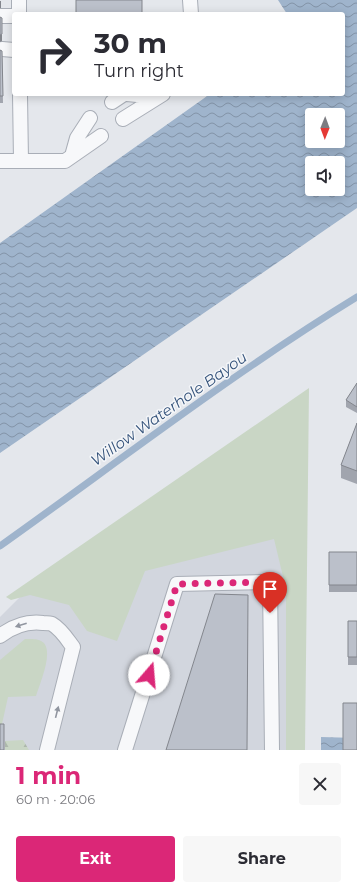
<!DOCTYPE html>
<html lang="en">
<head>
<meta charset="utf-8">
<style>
  body { margin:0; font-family:Montserrat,sans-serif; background:#f7f7f7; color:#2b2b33; height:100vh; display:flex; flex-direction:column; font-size:15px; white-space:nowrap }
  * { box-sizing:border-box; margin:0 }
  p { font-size:13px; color:#7c7c81 }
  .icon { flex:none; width:22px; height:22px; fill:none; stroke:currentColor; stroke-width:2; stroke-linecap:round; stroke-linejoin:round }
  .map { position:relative; height:750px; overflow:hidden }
  .panel { display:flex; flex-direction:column; background:#fff; flex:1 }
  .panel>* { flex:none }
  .guide { position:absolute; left:12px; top:12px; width:333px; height:84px; border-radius:4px; box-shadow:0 2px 10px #0003; background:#fff; color:#2b2b33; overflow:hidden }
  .needle { width:26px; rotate:181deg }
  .buttons { position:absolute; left:305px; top:108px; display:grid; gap:8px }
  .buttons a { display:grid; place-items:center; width:40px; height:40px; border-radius:4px; background:#fff; box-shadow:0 2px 10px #0003; font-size:20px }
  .pin { position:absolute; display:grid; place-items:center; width:34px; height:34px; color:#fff; margin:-41px -17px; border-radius:50% 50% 50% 0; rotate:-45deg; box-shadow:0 0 4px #0007 }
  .pin .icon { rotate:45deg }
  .me { position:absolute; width:44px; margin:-22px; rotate:18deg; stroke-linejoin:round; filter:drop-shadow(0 0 3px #0008) }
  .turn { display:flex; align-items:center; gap:14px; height:84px; padding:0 16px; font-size:18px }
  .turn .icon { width:52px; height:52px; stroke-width:2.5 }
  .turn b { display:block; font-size:28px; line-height:34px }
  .round { display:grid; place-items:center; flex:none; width:42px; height:42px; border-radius:4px; background:#f7f7f7 }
  .head { display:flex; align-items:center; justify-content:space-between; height:68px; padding:0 16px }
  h1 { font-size:24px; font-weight:700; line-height:30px; color:#db2777 }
  .primary-button { display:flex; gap:8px; margin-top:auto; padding:8px 16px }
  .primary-button a { flex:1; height:46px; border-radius:4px; background:#db2777; color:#fff; font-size:16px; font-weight:700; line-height:46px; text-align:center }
  .primary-button a+a { background:#f7f7f7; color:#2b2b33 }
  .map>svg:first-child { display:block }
  .built { fill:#d2d6de }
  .green { fill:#c9d6c5 }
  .forest { fill:url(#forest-firs) }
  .water { fill:url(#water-waves); fill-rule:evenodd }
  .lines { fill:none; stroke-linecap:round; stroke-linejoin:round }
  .stream { stroke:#9fb4cc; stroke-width:7 }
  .service-casing { stroke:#a9aeb7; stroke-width:16 }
  .service { stroke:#f7f8fa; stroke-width:14 }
  .wall { fill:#a1a5ae }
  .shaded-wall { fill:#83868d }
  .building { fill:#bbc0ca; stroke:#83868d }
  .oneway { fill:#9196a0 }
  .route { stroke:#db2777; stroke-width:7; stroke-dasharray:0 12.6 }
  .labels { text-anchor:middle; stroke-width:3; stroke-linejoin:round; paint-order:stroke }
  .water-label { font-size:15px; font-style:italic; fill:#34527a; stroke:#f4f6f9 }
</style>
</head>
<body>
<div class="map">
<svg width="357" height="750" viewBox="0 0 357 750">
  <defs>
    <pattern id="forest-firs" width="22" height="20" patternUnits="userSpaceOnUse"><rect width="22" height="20" fill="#c9d6c5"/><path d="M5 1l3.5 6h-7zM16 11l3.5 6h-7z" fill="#adb8ab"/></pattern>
    <pattern id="water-waves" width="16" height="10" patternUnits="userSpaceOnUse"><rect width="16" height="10" fill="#9fb4cc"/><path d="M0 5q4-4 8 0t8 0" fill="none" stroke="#8293a7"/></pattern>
  </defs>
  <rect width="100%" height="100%" fill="#e4e7ec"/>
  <!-- built -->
  <path class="built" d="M 305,519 L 302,750 L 0,750 L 0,617 L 31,586 Z"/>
  <!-- green -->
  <path class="green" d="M 309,388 L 305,750 L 286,750 L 286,589 L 274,539 L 145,571 L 117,641 L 87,631 L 69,605 L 30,595 L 11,600 L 6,597 Z
    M 25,639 C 31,639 39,638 44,643 C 53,654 40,683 36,696 L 8,697 L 2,724 L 0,724 L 0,660 Z"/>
  <!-- forest -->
  <path class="forest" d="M 23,740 L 29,750 L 5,750 L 5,741 Z"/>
  <!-- water -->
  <path class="water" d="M 278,0 L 357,0 L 357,208 L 0,453 L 0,243 L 210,94 L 343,94 L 343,14 L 287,14 ZM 312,115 L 338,115 L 338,141 L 312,141 ZM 312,163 L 338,163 L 338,189 L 312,189 Z
    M 321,737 L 357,738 L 357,750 L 321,750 Z"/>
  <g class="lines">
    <!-- stream -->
    <path class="stream" d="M 0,546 C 118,462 233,373 357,297"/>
    <!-- service casing -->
    <g class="service-casing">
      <path id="service" d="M 19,0 L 19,14
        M 190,0 L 191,14
        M 1,16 L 14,16
        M 2,49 L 14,50
        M 20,94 L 21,161
        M 127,94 L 158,97
        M 112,102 L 124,94
        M 123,119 L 163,94
        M 72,156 L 77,138 L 90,118
        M 0,161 L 65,161 L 101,136
        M 0,636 C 13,626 27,621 43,623 C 46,623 50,623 52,624 C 61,629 67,639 73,647 L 47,750
        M 125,750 L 177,584 L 270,582 L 272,750"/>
    </g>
    <!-- service -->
    <use href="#service" class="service"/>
  </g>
  <!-- wall -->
  <path class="wall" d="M 0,50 L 2,51 L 3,103 L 0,103 Z
    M 357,383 L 357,413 L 346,407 L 346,400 Z
    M 357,423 L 357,484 L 341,478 L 341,465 Z
    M 329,552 L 357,552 L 357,592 L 329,592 Z
    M 348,621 L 357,621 L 357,665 L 348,665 Z"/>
  <!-- shaded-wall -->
  <path class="shaded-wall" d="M 0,1 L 1,1 L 1,8 L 0,8 Z
    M 2,34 L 2,41 L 0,42 L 0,35 Z"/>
  <!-- building -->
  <path class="building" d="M 76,0 L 142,0 L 142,14 L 76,14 Z
    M 0,17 L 2,18 L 2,34 L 0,35 Z
    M 0,50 L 2,51 L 3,96 L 0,96 Z
    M 357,383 L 357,407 L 346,400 Z
    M 357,423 L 357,471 L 341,465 Z
    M 329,552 L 357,552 L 357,585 L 329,585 Z
    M 215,594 L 248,595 L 247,750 L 166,750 Z
    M 348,621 L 357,621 L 357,657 L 348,657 Z
    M 343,703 L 357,703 L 357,750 L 343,750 Z
    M 0,724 L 4,724 L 4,750 L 0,750 Z"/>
  <!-- one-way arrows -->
  <defs><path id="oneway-solid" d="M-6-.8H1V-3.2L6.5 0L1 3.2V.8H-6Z"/></defs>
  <g class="oneway">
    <use href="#oneway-solid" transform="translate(21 625) rotate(162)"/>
    <use href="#oneway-solid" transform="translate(57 712) rotate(-76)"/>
  </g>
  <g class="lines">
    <!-- route -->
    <path class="route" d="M 149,675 L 177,584 L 270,582 L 270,613"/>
  </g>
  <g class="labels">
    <!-- water labels -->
    <g class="water-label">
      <text transform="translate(169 409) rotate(-35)" y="5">Willow Waterhole Bayou</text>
    </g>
  </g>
</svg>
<div class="buttons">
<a><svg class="needle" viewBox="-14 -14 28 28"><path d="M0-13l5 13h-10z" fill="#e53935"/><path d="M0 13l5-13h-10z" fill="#7c7c81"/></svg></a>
<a><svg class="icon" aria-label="sound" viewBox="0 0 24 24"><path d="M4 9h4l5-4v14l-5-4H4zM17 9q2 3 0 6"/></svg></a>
</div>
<div class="pin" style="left:270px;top:613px;background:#d93025"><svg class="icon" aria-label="arrive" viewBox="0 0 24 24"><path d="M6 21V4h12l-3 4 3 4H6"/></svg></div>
<svg class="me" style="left:149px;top:675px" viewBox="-20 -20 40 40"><circle r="19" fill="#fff"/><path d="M0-13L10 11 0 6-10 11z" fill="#db2777"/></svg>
<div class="guide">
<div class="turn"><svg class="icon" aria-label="right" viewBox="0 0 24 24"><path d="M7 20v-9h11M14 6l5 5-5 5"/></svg><div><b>30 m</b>Turn right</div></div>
</div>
</div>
<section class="panel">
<div class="head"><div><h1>1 min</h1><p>60 m · 20:06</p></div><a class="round"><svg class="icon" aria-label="close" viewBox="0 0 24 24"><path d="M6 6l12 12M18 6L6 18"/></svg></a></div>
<div class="primary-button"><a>Exit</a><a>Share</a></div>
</section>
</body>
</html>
